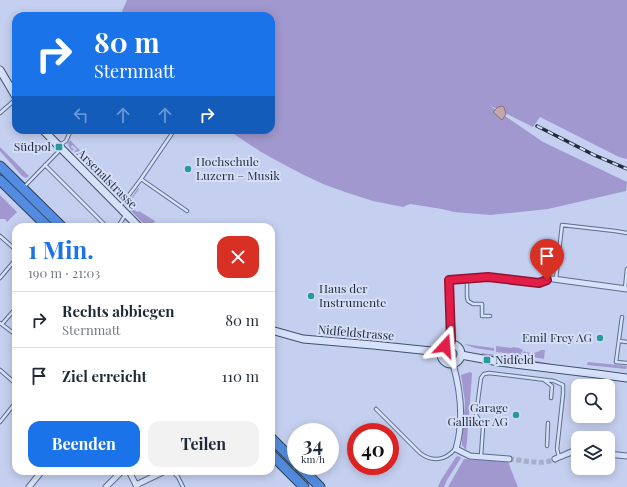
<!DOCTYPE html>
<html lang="de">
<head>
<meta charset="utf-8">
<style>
  body { margin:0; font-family:"Playfair Display",serif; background:#f2f2f3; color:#1f2937; height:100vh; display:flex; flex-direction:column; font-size:15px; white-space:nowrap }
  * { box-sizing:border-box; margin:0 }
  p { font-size:13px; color:#747a83 }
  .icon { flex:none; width:22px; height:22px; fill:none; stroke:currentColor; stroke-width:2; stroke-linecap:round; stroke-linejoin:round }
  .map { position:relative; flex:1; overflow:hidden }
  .sheet { position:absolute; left:12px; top:223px; width:263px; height:252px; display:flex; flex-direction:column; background:#fff; border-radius:12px; box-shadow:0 2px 10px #0003 }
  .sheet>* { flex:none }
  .guide { position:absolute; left:12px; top:12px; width:263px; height:122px; border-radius:12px; box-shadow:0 2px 10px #0003; background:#1a73e8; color:#fff; overflow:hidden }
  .fabs { position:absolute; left:571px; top:379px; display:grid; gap:8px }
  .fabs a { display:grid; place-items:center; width:44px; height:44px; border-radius:8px; background:#fff; box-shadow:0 2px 10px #0003; font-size:20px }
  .speed { position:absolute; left:287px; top:423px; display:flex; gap:8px; font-size:20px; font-weight:700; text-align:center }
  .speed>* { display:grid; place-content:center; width:52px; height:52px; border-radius:50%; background:#fff; box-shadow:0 2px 10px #0003; line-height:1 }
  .speed small { font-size:10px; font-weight:400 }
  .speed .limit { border:6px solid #d22; background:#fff; color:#111 }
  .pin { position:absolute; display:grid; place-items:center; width:34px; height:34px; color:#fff; margin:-41px -17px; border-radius:50% 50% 50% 0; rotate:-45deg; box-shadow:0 0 4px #0007 }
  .pin .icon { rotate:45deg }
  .me { position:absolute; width:44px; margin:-22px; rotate:19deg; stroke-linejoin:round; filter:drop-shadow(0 0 3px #0008) }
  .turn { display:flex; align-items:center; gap:14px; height:84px; padding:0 16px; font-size:18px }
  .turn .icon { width:52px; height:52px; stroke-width:2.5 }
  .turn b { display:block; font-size:28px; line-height:34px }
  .lanes { display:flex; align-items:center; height:38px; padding:0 16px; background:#0003; justify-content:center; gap:20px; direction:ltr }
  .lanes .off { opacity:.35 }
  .round { display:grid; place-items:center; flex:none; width:42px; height:42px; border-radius:12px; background:#f2f2f3 }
  .headline { display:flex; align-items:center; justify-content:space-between; height:68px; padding:0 16px }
  h1 { font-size:24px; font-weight:700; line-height:30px; color:#1a73e8 }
  .cta { display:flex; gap:8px; margin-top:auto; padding:8px 16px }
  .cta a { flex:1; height:46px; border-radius:12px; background:#1a73e8; color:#fff; font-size:16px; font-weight:700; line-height:46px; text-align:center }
  .cta a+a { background:#f2f2f3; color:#1f2937 }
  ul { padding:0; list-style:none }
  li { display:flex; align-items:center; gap:12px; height:56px; padding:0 16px; border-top:1px solid #e0e1e3 }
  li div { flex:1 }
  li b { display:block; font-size:15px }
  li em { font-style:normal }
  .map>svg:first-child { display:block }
  .green { fill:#a198cf }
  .water { fill:#c3a7ae; stroke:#926d74 }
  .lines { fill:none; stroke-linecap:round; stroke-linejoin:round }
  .street-tunnel { stroke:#a4afcc; stroke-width:5; stroke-dasharray:5 2.5; stroke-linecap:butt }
  .lane-casing { stroke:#5a6f8c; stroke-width:4.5 }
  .street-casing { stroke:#5a6f8c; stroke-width:7 }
  .secondary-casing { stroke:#3d536d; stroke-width:9 }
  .highway-casing { stroke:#2e4359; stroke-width:11 }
  .lane { stroke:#d8e1fa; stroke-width:2.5 }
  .street { stroke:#d8e1fa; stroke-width:5 }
  .secondary { stroke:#d8e1fa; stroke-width:7 }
  .highway { stroke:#538ce1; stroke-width:9 }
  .rail-casing { stroke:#1e2c3b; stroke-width:3.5 }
  .rail { stroke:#d5ddf7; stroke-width:2; stroke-dasharray:6; stroke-linecap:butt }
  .route-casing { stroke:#92132f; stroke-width:10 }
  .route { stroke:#e11d48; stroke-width:7 }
  .poi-dot { fill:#28999d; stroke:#d5ddf7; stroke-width:1.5 }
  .labels { text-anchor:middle; stroke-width:4; stroke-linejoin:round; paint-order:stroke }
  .poi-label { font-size:12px; fill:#1e2c3b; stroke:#d5ddf7; text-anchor:end }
  .street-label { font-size:12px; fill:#1e2c3b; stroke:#d5ddf7 }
</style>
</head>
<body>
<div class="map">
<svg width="627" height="487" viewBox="0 0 627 487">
  <rect width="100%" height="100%" fill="#c5d0f0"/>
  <!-- green -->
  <path class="green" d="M 127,0 L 627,0 L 627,159 L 619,157 L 540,117 L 533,127 L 489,105 L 543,142 L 627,182 L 626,191 L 548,209 L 490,215 L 454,212 L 442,209 L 410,204 L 403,207 L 373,201 L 345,192 L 323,184 L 302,174 L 281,163 L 261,152 L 228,130 L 271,130 L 271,16 L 120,16 Z
    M 70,140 L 88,159 L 84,163 L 74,152 L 77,149 L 72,145 L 71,147 L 74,149 L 72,151 L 69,147 L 68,143 Z
    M 0,147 L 29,176 L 26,178 L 22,176 L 0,151 Z
    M 94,164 L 124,195 L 121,198 L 119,198 L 90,168 Z
    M 138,188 L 139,189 L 131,200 L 135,204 L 132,209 L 138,212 L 139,211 L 155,221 L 152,225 L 154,227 L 147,227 L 128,208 L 128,203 Z
    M 0,195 L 17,212 L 7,222 L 5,219 L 0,219 Z
    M 464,344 L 494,348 L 494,351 L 475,348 Z
    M 496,346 L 512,348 L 513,347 L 519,348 L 523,350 L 520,355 L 496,352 Z
    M445.5 354a5.5 5.5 0 1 1 11 0a5.5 5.5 0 1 1-11 0Z
    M 541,350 L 545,350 L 544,359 L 522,355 L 524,351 C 530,354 535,354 541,350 Z
    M 482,353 C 510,357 538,360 565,367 L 501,359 L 482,354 Z
    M 588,362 L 627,366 L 626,369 L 587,365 Z
    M 470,372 L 472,373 L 472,375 L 467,441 L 466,449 L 465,449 L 462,445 L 462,441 L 465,402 L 461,375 Z
    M 458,456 L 460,457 L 461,458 L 447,480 L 444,487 L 438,487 L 441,480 L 456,457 Z
    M 464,459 L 508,462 L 518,487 L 448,487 Z"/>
  <!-- water -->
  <path class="water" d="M 502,106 L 504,107 L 506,114 L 502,120 L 493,112 L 498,107 Z"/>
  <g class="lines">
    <!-- street-tunnel -->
    <path class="street-tunnel" d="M 509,459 C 523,460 543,466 555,459"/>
    <!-- lane casing -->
    <g class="lane-casing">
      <path id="lane" d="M 0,113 L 16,99
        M 63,143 L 66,141 L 71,130
        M 45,165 L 107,227
        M 141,179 L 171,135 L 172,133 L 172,130
        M 24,187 L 61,149
        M 119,207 L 126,199 L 141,179 L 187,211
        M 118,227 L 124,217 L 126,214
        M 0,236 L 16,250
        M 0,278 L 16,259
        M 467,279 L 467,297 L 468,301 L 473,304 L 482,304 L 482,316 L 490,316
        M 556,279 L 562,225 L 615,231 L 627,233
        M 625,288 L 627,269
        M 622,317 L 616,362 L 627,363
        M 0,323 L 16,335
        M 2,324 L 16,308
        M 619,341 L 627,342
        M 0,370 L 16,384
        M 544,380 L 552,386 L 551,398
        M 376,409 L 420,453 C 432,462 445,461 455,449
        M 0,422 L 16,402
        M 547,446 L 548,423
        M 481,456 L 483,427 L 476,415 L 481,378 L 484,374 L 489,373 L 554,381 L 563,385 L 563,394 L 557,449 L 559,457
        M 172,471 L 178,477 L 183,487"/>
    </g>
    <!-- street casing -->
    <g class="street-casing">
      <path id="street" d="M 553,279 L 627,289
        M 450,344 L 450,306 L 449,280 L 488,277 L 539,283 L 547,280
        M 453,364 C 461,392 464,421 456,449 L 470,456 L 509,459
        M 608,454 L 627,456
        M 555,459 C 561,456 570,453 576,450 L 578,450
        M 129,471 L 137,487
        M 136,485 L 165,471
        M 29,487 L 42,471
        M 106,487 L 122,471"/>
    </g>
    <!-- secondary casing -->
    <g class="secondary-casing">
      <path id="secondary" d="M 0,70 L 16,97
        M 43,130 L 139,227
        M 271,330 L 303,339 L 373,345 L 441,352
        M441 354a10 10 0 1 1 20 0a10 10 0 1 1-20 0Z
        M 461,355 L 499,362 L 597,374 L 627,378"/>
    </g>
    <!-- highway casing -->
    <g class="highway-casing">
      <path id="highway" d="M 0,166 L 62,227
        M 0,180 L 48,227
        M 271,438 L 296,463
        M 271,454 L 304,487
        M 299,466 L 320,487"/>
    </g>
    <!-- lane -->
    <use href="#lane" class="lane"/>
    <!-- street -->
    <use href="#street" class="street"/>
    <!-- secondary -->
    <use href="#secondary" class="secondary"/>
    <!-- highway -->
    <use href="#highway" class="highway"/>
    <!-- rail casing -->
    <g class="rail-casing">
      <path id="rail" d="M 537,126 L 594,155 L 627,169"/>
    </g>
    <!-- rail -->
    <use href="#rail" class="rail"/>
  </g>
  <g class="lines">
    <!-- route casing -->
    <g class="route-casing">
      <path id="route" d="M 445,346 L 450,344 L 451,340 L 449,280 L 488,277 L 539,283 L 547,280"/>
    </g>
    <!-- route -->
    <use href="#route" class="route"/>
  </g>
  <!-- markers -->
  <g class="poi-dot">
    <rect x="55" y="143" width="8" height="8" rx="2"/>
    <circle cx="188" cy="169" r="4"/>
    <circle cx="311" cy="296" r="4"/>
    <circle cx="600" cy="338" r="4"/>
    <rect x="483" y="356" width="8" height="8" rx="2"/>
    <circle cx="516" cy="415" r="4"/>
  </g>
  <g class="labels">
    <!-- poi labels -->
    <g class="poi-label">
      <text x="51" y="151">Südpol</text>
      <text x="196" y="166" text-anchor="start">Hochschule<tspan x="196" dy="14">Luzern – Musik</tspan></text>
      <text x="319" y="293" text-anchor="start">Haus der<tspan x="319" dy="14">Instrumente</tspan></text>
      <text x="592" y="342">Emil Frey AG</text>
      <text x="495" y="364" text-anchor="start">Nidfeld</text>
      <text x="508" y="412">Garage<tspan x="508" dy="14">Galliker AG</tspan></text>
    </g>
    <!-- street labels -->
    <g class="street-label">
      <text transform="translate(107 179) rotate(45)" y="4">Arsenalstrasse</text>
      <text transform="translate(356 333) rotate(5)" y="4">Nidfeldstrasse</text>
    </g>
  </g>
</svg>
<div class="fabs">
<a><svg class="icon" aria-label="search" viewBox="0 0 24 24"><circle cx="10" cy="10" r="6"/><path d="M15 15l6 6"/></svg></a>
<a><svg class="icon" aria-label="layers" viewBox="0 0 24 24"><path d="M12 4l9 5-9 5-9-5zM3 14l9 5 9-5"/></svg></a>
</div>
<div class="speed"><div>34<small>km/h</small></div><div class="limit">40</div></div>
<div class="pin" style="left:547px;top:280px;background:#d93025"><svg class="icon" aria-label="arrive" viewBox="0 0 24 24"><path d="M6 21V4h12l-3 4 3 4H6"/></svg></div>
<svg class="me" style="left:445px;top:346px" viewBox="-20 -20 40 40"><path d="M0-17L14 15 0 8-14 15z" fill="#e11d48" stroke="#fff" stroke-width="4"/></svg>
<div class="guide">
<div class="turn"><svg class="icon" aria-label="right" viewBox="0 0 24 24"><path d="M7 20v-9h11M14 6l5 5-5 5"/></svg><div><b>80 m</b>Sternmatt</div></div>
<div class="lanes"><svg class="icon off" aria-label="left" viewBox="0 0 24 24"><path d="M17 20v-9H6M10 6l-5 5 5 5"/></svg><svg class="icon off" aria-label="ahead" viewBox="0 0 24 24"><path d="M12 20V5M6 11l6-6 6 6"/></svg><svg class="icon off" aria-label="ahead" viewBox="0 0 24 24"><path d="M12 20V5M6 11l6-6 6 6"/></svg><svg class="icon" aria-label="right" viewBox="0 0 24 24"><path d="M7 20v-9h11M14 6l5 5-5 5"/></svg></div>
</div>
<section class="sheet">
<div class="headline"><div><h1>1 Min.</h1><p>190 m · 21:03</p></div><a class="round" style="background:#d93025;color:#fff"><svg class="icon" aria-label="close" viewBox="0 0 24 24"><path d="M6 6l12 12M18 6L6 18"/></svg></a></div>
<ul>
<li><svg class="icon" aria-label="right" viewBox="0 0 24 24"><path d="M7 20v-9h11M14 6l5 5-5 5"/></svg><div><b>Rechts abbiegen</b><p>Sternmatt</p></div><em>80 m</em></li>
<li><svg class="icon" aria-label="arrive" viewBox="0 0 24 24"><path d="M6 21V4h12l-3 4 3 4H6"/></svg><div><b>Ziel erreicht</b></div><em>110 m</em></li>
</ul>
<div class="cta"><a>Beenden</a><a>Teilen</a></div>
</section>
</div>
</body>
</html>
